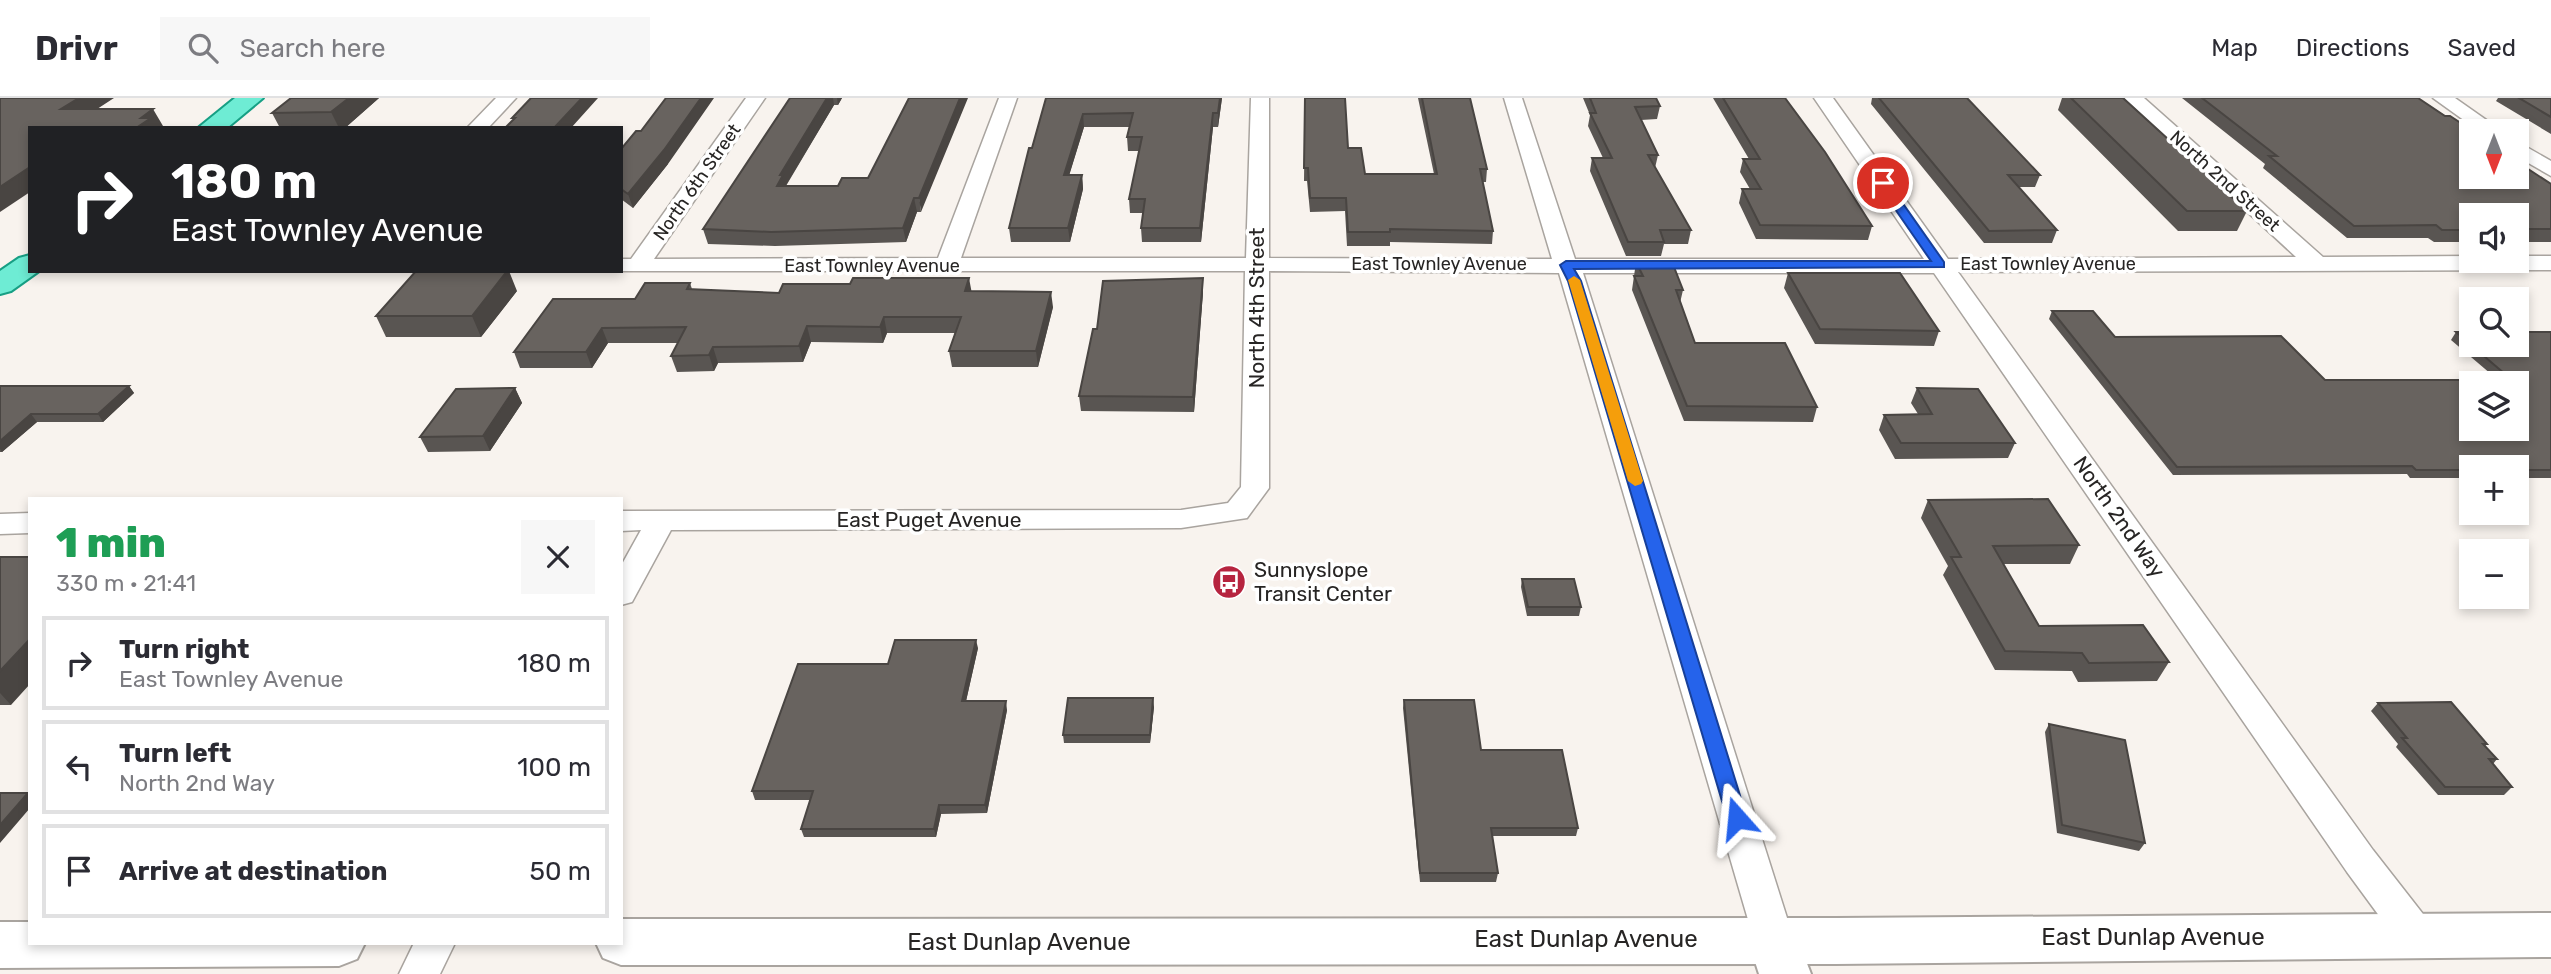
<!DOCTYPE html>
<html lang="en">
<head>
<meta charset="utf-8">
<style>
  body { margin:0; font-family:Rubik,sans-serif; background:#f7f7f7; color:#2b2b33; height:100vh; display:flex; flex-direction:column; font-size:26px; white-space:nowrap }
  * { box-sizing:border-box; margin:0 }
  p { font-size:23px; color:#7c7c81 }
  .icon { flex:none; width:38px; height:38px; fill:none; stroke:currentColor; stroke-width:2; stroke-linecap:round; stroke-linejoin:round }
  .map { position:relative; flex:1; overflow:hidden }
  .sheet { position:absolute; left:28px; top:399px; width:595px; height:448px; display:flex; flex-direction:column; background:#fff; border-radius:0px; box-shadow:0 4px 10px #0003 }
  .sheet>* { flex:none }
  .banner { position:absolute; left:28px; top:28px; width:595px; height:147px; border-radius:0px; box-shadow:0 4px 10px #0003; background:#202124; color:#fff; overflow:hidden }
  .needle { width:46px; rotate:180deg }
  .fabs { position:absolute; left:2459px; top:21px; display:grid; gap:14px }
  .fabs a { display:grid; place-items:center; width:70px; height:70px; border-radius:0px; background:#fff; box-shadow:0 4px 10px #0003; font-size:35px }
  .pin { position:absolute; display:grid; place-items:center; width:60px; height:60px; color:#fff; margin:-30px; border:4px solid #fff; border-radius:50%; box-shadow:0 2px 7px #0007 }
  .me { position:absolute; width:77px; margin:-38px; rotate:342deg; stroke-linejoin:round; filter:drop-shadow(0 0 5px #0008) }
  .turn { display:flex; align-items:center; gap:24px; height:147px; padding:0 28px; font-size:32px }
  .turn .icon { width:91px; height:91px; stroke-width:2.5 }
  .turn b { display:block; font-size:49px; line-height:60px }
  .round { display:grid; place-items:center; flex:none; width:74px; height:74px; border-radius:0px; background:#f7f7f7 }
  .headline { display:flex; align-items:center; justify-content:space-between; height:119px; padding:0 28px }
  h1 { font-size:42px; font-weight:800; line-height:52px; color:#1e9e55 }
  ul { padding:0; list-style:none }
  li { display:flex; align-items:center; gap:21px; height:94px; margin:0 14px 10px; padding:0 14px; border:4px solid #e1e1e2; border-radius:0px }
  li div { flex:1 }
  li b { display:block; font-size:26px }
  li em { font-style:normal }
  header { display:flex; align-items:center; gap:42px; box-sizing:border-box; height:98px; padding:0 35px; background:#fff; border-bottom:2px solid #e1e1e2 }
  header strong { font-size:33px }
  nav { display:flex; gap:38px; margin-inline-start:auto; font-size:24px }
  .search { width:490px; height:63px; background:#f7f7f7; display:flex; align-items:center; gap:18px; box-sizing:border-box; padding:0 24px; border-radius:0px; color:#7c7c81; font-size:26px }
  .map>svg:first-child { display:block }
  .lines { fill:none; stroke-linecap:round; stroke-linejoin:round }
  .minor-casing { stroke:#a9a49f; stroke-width:3 }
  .tertiary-casing { stroke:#a9a49f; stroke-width:4 }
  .secondary-casing { stroke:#a9a49f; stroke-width:4 }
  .primary-casing { stroke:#179f84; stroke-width:4 }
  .minor { fill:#fff; fill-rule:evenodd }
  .tertiary { fill:#fff; fill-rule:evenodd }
  .secondary { fill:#fff; fill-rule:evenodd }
  .primary { fill:#6eecd4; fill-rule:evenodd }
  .wall { fill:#595552 }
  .shaded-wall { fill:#494542 }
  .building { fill:#68635f; stroke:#494542; stroke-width:2; fill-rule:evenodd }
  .route { fill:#2563eb; stroke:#184099; stroke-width:2 }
  .slow { fill:#f59e0b }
  .labels { text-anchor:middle; stroke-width:7; stroke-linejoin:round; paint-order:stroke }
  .far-street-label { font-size:18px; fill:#272524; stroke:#fff }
  .street-label { font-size:21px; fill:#272524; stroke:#fff }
  .poi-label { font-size:21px; fill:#272524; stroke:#fff; text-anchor:start }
  .near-street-label { font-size:24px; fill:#272524; stroke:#fff }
</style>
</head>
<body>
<header>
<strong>Drivr</strong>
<div class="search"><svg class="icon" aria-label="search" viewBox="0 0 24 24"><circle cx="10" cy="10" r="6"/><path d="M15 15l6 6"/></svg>Search here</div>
<nav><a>Map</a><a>Directions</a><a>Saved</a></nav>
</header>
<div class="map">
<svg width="2551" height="876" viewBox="0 0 2551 876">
  <rect width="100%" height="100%" fill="#f8f3ee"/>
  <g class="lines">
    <!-- minor casing -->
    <g class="minor-casing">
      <path id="minor" d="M 496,0 L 516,0 L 488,30 L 467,30 Z
        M 746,0 L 765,0 L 654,161 L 938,160 L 999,0 L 1017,0 L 961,160 L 1246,160 L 1251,0 L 1269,0 L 1269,160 L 1552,161 L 1504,0 L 1522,0 L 1575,161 L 1924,161 L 1814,0 L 1833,0 L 1948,161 L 2296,159 L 2124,0 L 2144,0 L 2323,159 L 2471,158 L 2471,163 L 2516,163 L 2516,158 L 2551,158 L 2551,172 L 1958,174 L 2373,752 L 2430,825 L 2436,837 L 2430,849 L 2416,854 L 2402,849 L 2347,774 L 1934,175 L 1583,175 L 1794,842 L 1788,854 L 1774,859 L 1760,854 L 1754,842 L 1559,175 L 1269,173 L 1269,390 L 1247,420 L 1181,430 L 671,432 L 632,504 L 621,507 L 621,468 L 641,432 L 621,433 L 621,413 L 1181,412 L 1228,405 L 1241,389 L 1245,173 L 614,173 L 621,173 L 621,161 L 631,161 Z
        M 2433,0 L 2455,0 L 2502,33 L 2479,33 Z
        M 2516,43 L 2551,63 L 2551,78 L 2516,58 Z
        M 30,415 L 30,435 L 0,436 L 0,416 Z
        M 414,845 L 455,845 L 440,876 L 399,876 Z"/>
    </g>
    <!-- tertiary casing -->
    <g class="tertiary-casing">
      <path id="tertiary" d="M 1774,819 L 1792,826 L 1811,876 L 1759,876 L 1748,842 L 1756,826 Z"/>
    </g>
    <!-- secondary casing -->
    <g class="secondary-casing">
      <path id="secondary" d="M 2551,815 L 2551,859 L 1836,866 L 621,867 L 603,860 L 596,845 L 621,845 L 621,821 L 1836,820 Z
        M 0,824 L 30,824 L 30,845 L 365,845 L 357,861 L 339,868 L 0,870 Z"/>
    </g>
    <!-- primary casing -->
    <g class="primary-casing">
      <path id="primary" d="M 235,0 L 263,0 L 227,30 L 198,30 Z
        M 30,157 L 30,173 L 39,173 L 11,193 L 0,196 L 0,173 L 19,160 Z"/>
    </g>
    <!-- minor -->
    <use href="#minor" class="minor"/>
    <!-- tertiary -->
    <use href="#tertiary" class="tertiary"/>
    <!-- secondary -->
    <use href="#secondary" class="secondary"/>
    <!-- primary -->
    <use href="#primary" class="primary"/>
  </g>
  <!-- wall -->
  <path class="wall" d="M 291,0 L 379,0 L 345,30 L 280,30 L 272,15 Z
    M 790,0 L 842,0 L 838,7 L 834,7 L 786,88 L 838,88 L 868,80 L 909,0 L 921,114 L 917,114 L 906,144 L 775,148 L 708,146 L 703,131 Z
    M 1046,0 L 1222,0 L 1218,29 L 1213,29 L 1201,144 L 1142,144 L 1141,130 L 1143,115 L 1130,115 L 1129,101 L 1139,53 L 1128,53 L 1127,39 L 1130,29 L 1084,29 L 1069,77 L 1082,77 L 1083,91 L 1070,144 L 1011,144 L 1009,130 Z
    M 1305,0 L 1348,50 L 1365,76 L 1434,76 L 1418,0 L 1470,0 L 1487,71 L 1486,84 L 1483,84 L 1493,133 L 1492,146 L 1390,144 L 1390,148 L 1347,148 L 1345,113 L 1310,114 L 1307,83 L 1304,83 Z
    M 1583,0 L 1656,0 L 1660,8 L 1657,21 L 1641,22 L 1658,57 L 1655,70 L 1691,132 L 1688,146 L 1664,146 L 1661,158 L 1626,158 L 1590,73 L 1592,60 L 1603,60 L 1588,28 L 1590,17 Z
    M 1713,0 L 1785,0 L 1872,128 L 1868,142 L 1756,141 L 1739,105 L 1742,91 L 1750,91 L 1740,74 L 1743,61 L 1749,61 Z
    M 1872,0 L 1967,0 L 2040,77 L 2035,89 L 2018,89 L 2057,132 L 2052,145 L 1984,145 L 1871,6 Z
    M 2062,0 L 2123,0 L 2247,113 L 2237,133 L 2178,133 L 2058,12 Z
    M 2182,0 L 2418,0 L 2551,86 L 2551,144 L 2516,144 L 2516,117 L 2471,117 L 2471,144 L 2434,144 L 2428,140 L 2347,140 L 2263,70 L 2265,66 Z
    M 2498,0 L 2551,0 L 2551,36 L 2496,3 Z
    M 621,51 L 668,66 L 633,110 L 621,101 Z
    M 1636,164 L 1683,192 L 1680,205 L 1695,245 L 1817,309 L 1813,324 L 1684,323 L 1632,192 Z
    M 1788,175 L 1939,233 L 1934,248 L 1815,246 L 1784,190 Z
    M 690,185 L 692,191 L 779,195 L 971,193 L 1053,209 L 1038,269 L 952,269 L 949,253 L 955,235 L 887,235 L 883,245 L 811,244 L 803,264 L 718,265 L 714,273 L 677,274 L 671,258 L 678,245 L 608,245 L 592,270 L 520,270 L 514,254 L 635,201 Z
    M 517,193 L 481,239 L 386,239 L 376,218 Z
    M 1203,194 L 1194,314 L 1081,313 L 1079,298 L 1097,231 Z
    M 2052,213 L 2115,239 L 2325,282 L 2498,282 L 2451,242 L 2456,234 L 2551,234 L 2551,380 L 2516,380 L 2516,369 L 2471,369 L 2471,380 L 2410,380 L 2407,376 L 2173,377 L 2049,221 Z
    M 0,288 L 129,288 L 134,295 L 103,324 L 37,324 L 2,354 L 0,354 Z
    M 515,290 L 522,305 L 490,353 L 428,354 L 420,339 Z
    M 1917,290 L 2015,345 L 2008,360 L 1895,361 L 1879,332 L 1884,317 L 1918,316 L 1911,305 Z
    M 1928,402 L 2079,447 L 2070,466 L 2003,466 L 2039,528 L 2169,564 L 2157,583 L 2078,584 L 2072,573 L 1995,572 L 1943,477 L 1948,468 L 1921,420 Z
    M 0,459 L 11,607 L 0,607 Z
    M 1522,481 L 1581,509 L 1579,518 L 1527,518 L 1521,489 Z
    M 978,550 L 966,603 L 1007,612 L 987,715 L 941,716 L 936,739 L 804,739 L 801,731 L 811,702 L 755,702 L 752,693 L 888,566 Z
    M 1404,602 L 1481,652 L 1578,730 L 1576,738 L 1492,738 L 1498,775 L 1496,784 L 1420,784 L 1403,610 Z
    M 2378,605 L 2487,646 L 2485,648 L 2497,661 L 2493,666 L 2512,689 L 2504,697 L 2438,697 L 2396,649 L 2398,646 L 2371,613 Z
    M 1154,609 L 1150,645 L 1064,645 L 1063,637 Z
    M 2049,626 L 2145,745 L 2139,753 L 2057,735 L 2045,634 Z"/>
  <!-- shaded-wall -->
  <path class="shaded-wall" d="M 79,0 L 114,0 L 71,28 L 61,11 Z
    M 349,0 L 379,0 L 345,30 L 339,30 L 331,14 Z
    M 582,0 L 598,0 L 571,30 L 554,30 Z
    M 701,0 L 714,0 L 668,66 L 633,110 L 628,96 Z
    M 827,0 L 833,0 L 834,7 L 786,87 L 787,91 L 777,88 L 780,77 Z
    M 837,0 L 842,0 L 838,7 Z
    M 960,0 L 968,0 L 921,114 L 919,100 Z
    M 1220,0 L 1222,0 L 1218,29 L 1218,15 Z
    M 153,11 L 163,28 L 160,30 L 136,30 L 141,20 Z
    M 1213,15 L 1213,29 L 1201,144 L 1200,130 Z
    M 1083,16 L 1084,29 L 1065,91 L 1064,77 Z
    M 30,69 L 30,94 L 0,114 L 0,89 Z
    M 1082,77 L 1083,91 L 1070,144 L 1068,130 Z
    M 914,100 L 917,114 L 906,144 L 903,130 Z
    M 507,173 L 509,173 L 517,193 L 481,239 L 472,218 Z
    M 969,180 L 972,196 L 965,193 Z
    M 1203,180 L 1203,194 L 1194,314 L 1193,299 Z
    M 1051,194 L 1053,209 L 1038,269 L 1036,253 Z
    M 884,219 L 887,235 L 883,245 L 880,229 Z
    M 807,228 L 811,244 L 803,264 L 799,248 Z
    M 602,230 L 608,245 L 592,270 L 586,254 Z
    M 713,249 L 718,265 L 714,273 L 709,257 Z
    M 129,288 L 134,295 L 103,324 L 98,316 Z
    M 515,290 L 522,305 L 490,353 L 483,338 Z
    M 31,316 L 37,324 L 2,354 L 0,351 L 0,343 Z
    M 30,541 L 30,586 L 11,607 L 0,595 L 0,573 Z
    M 976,542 L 978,550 L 964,612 L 962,603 Z
    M 1153,600 L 1154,609 L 1150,645 L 1150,637 Z
    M 1006,603 L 1007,612 L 987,715 L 985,707 Z
    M 28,695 L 30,698 L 30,710 L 0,745 L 0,727 Z
    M 939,707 L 941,716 L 936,739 L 934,731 Z"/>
  <!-- building -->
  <path class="building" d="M 0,0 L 79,0 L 61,11 L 153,11 L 141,20 L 151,20 L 136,30 L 30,30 L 30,69 L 0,89 Z
    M 291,0 L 349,0 L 331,14 L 272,15 Z
    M 531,0 L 582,0 L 554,30 L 505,30 L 515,20 L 512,20 Z
    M 666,0 L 701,0 L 664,52 L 628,96 L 621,91 L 621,51 L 636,33 L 641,33 Z
    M 790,0 L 827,0 L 780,77 L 783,77 L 777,88 L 838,88 L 842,80 L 868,80 L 909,0 L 960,0 L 919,100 L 914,100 L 903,130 L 771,134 L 703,131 Z
    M 1046,0 L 1220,0 L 1218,15 L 1213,15 L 1200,130 L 1141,130 L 1145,101 L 1129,101 L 1142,39 L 1127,39 L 1133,15 L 1083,16 L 1064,77 L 1082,77 L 1068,130 L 1009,130 L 1029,50 L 1032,50 Z
    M 1305,0 L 1345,0 L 1348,50 L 1361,50 L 1365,76 L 1437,76 L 1422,0 L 1470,0 L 1487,71 L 1480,71 L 1493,133 L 1390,131 L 1390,134 L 1348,134 L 1346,100 L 1310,100 L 1308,70 L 1304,70 Z
    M 1590,0 L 1656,0 L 1660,8 L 1635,9 L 1658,57 L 1648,57 L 1691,132 L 1660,132 L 1664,144 L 1628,144 L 1592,60 L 1612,60 L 1590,15 L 1596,15 Z
    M 1723,0 L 1785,0 L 1825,54 L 1872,128 L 1760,127 L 1742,91 L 1761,91 L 1743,61 L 1760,61 Z
    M 1879,0 L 1967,0 L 2040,77 L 2008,77 L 2057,132 L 1989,133 Z
    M 2071,0 L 2123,0 L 2247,113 L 2187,113 Z
    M 2202,0 L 2418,0 L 2445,18 L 2450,18 L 2473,33 L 2471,33 L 2471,79 L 2516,79 L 2516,63 L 2551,86 L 2551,131 L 2516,131 L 2516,117 L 2471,117 L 2471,132 L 2442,132 L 2436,127 L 2354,128 L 2269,58 L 2277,58 Z
    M 2519,0 L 2551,0 L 2551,19 Z
    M 1636,164 L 1672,164 L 1683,192 L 1676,192 L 1695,245 L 1785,245 L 1817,309 L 1687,308 L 1634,178 L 1643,178 Z
    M 416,173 L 507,173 L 472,218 L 376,218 Z
    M 1788,175 L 1900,175 L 1939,233 L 1820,231 Z
    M 853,180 L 969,180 L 965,193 L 1051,194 L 1036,253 L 949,253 L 961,219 L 884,219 L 880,229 L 807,228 L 799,248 L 713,249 L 709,257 L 671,258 L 686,229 L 602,230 L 586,254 L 514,254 L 553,201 L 635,201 L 645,185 L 690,185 L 687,191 L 779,195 L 783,186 L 850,186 Z
    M 1203,180 L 1193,299 L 1079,298 L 1093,231 L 1097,231 L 1103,183 Z
    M 2052,213 L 2093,213 L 2115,239 L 2281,238 L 2325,282 L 2512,282 L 2471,247 L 2516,247 L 2516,234 L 2551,234 L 2551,372 L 2516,372 L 2516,369 L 2471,369 L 2471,372 L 2416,372 L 2412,368 L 2177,369 ZM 2471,285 L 2516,285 L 2516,331 L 2471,331 Z
    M 2456,234 L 2471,234 L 2471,247 Z
    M 0,288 L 129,288 L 98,316 L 31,316 L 0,343 Z
    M 515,290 L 483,338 L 420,339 L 456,291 Z
    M 1917,290 L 1978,291 L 2015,345 L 1901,345 L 1884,317 L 1932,316 Z
    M 2048,401 L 2079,447 L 1993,448 L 2039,528 L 2143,527 L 2169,564 L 2089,565 L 2082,555 L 2005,553 L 1951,459 L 1961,459 L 1928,402 Z
    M 0,459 L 30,459 L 30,541 L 0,573 Z
    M 1522,481 L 1574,481 L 1581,509 L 1528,509 Z
    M 895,542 L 976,542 L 962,603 L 1006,603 L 985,707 L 939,707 L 934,731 L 801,731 L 813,693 L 752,693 L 798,566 L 888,566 Z
    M 1068,600 L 1153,600 L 1150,637 L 1063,637 Z
    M 1404,602 L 1474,602 L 1481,652 L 1562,652 L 1578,730 L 1491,730 L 1498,775 L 1420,775 Z
    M 2451,604 L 2487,646 L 2483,646 L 2497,661 L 2489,661 L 2512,689 L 2445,689 L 2402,640 L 2407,640 L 2378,605 Z
    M 2049,626 L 2125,642 L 2145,745 L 2062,727 Z
    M 0,695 L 28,695 L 0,727 Z"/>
  <!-- route -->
  <path class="route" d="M 1883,82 L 1887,83 L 1944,164 L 1944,169 L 1574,171 L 1581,183 L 1747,720 L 1744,725 L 1737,728 L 1730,725 L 1727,720 L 1568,183 L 1560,167 L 1566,163 L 1931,163 L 1877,85 Z"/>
  <!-- slow -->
  <path class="slow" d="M 1574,178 L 1580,182 L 1643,383 L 1641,386 L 1635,388 L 1628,383 L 1568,182 Z"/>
  <!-- icons -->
  <defs>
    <g id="bus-disc" transform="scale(1.75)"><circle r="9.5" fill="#b6243f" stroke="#fff"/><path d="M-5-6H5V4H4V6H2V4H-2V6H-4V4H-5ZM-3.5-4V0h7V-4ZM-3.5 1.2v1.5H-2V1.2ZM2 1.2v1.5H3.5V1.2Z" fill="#fff"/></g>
  </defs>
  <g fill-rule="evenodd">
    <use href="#bus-disc" x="1229" y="484"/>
  </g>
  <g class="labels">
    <!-- far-street labels -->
    <g class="far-street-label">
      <text transform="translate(2225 83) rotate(42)" y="6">North 2nd Street</text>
      <text transform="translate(697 84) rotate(-55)" y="6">North 6th Street</text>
      <text x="1439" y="172">East Townley Avenue</text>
      <text x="2048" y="172">East Townley Avenue</text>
      <text x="872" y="174">East Townley Avenue</text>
    </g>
    <!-- street labels -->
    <g class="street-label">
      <text transform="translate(1257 210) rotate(-90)" y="7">North 4th Street</text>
      <text transform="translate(2119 419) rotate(55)" y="7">North 2nd Way</text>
      <text x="929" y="429">East Puget Avenue</text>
    </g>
    <!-- poi labels -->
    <g class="poi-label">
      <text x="1254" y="479">Sunnyslope<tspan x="1254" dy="24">Transit Center</tspan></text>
    </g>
    <!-- near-street labels -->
    <g class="near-street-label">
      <text x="2153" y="847">East Dunlap Avenue</text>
      <text x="1586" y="849">East Dunlap Avenue</text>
      <text x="1019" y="852">East Dunlap Avenue</text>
    </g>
  </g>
</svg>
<div class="fabs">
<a><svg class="needle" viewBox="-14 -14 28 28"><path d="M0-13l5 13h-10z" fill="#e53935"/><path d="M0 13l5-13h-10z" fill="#7c7c81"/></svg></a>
<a><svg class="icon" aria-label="sound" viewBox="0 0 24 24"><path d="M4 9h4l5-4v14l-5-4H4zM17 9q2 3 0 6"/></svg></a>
<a><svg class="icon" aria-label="search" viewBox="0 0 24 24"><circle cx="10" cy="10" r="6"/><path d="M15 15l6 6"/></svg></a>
<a><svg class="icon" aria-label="layers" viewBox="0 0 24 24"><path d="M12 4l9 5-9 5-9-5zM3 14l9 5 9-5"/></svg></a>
<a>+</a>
<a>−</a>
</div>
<div class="pin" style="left:1883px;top:85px;background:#d93025"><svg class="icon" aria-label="arrive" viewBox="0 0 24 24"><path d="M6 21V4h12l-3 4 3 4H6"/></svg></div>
<svg class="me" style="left:1737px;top:720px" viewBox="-20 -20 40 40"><path d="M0-17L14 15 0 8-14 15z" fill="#2563eb" stroke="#fff" stroke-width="4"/></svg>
<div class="banner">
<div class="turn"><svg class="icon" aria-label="right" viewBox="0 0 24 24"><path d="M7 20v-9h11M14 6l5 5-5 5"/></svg><div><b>180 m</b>East Townley Avenue</div></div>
</div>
<section class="sheet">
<div class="headline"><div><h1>1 min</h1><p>330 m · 21:41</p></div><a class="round"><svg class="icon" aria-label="close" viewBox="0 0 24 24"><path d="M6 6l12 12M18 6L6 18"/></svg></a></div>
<ul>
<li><svg class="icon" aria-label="right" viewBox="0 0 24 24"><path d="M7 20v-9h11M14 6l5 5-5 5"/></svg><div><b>Turn right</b><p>East Townley Avenue</p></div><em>180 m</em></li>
<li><svg class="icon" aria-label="left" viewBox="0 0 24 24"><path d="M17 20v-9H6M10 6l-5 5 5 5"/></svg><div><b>Turn left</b><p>North 2nd Way</p></div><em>100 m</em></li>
<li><svg class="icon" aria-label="arrive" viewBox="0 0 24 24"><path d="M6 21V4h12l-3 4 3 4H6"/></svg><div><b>Arrive at destination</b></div><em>50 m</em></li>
</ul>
</section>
</div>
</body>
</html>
